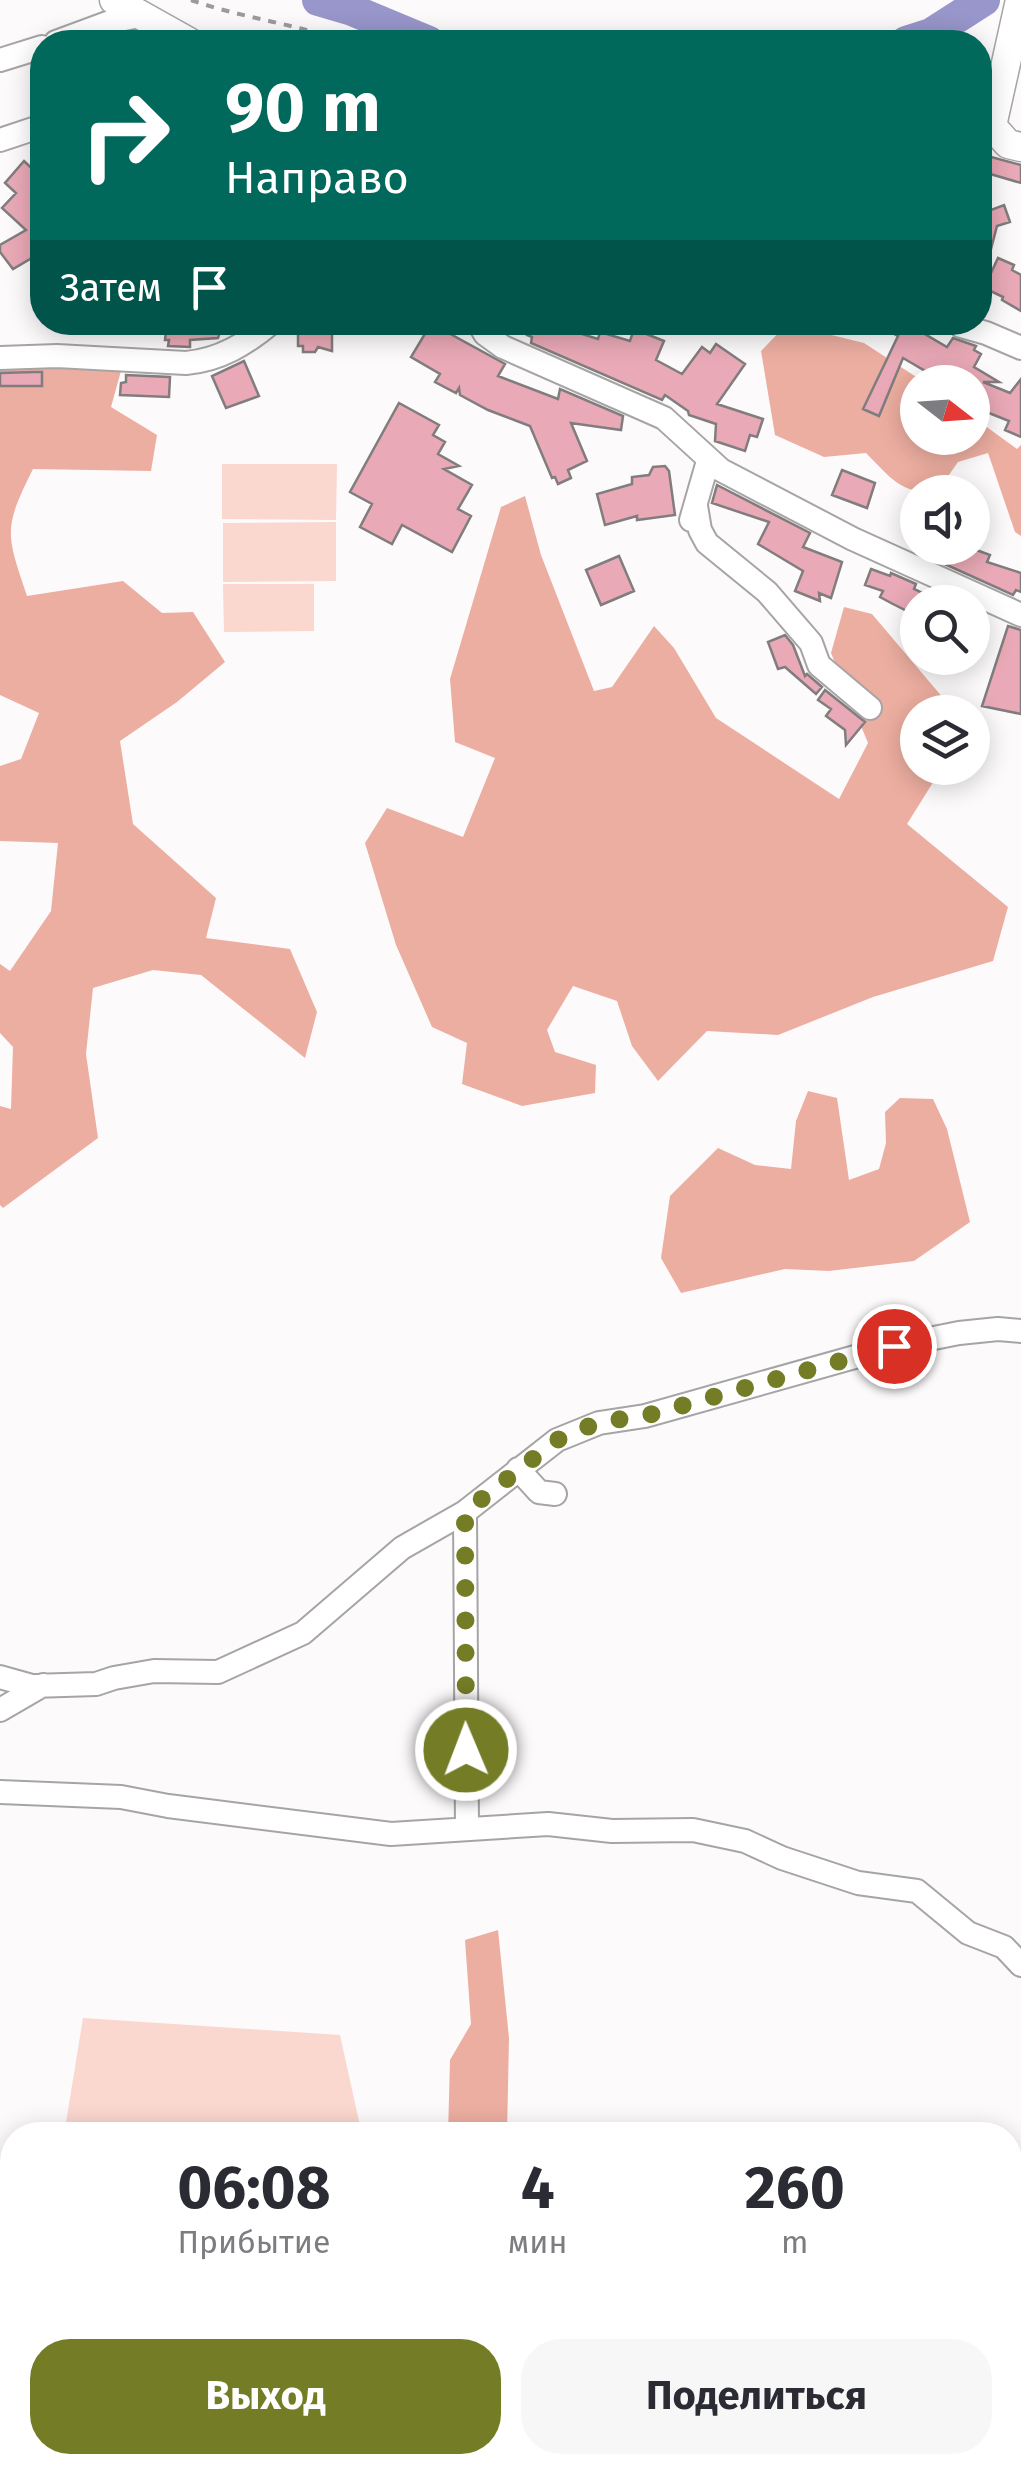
<!DOCTYPE html>
<html lang="ru">
<head>
<meta charset="utf-8">
<style>
  body { margin:0; font-family:"Fira Sans",sans-serif; background:#f7f7f7; color:#2b2b33; height:100vh; display:flex; flex-direction:column; font-size:38px; white-space:nowrap }
  * { box-sizing:border-box; margin:0 }
  p { font-size:32px; color:#7c7c81 }
  .icon { flex:none; width:55px; height:55px; fill:none; stroke:currentColor; stroke-width:2; stroke-linecap:round; stroke-linejoin:round }
  .map { position:relative; flex:1; overflow:hidden }
  .details { position:absolute; left:0px; top:2122px; width:1022px; height:352px; display:flex; flex-direction:column; background:#fff; border-radius:40px 40px 0 0; box-shadow:0 5px 25px #0003 }
  .details>* { flex:none }
  .banner { position:absolute; left:30px; top:30px; width:962px; height:305px; border-radius:40px; box-shadow:0 5px 25px #0003; background:#00695c; color:#fff; overflow:hidden }
  .needle { width:65px; rotate:107deg }
  .tools { position:absolute; left:900px; top:365px; display:grid; gap:20px }
  .tools a { display:grid; place-items:center; width:90px; height:90px; border-radius:50%; background:#fff; box-shadow:0 5px 25px #0003; font-size:50px }
  .pin { position:absolute; display:grid; place-items:center; width:85px; height:85px; color:#fff; margin:-42px; border:5px solid #fff; border-radius:50%; box-shadow:0 2px 10px #0007 }
  .me { position:absolute; width:110px; margin:-55px; rotate:359deg; stroke-linejoin:round; filter:drop-shadow(0 0 8px #0008) }
  .turn { display:flex; align-items:center; gap:35px; height:210px; padding:0 30px; font-size:45px }
  .turn .icon { width:130px; height:130px; stroke-width:2.5 }
  .turn b { display:block; font-size:70px; line-height:85px }
  .then { display:flex; align-items:center; height:95px; padding:0 30px; background:#0003; gap:20px; font-size:38px }
  .eta { display:flex; justify-content:space-evenly; align-items:center; height:170px; text-align:center }
  .eta b { font-size:60px; font-weight:700; line-height:70px }
  .button { display:flex; gap:20px; margin-top:auto; padding:20px 30px }
  .button a { flex:1; height:115px; border-radius:40px; background:#757c26; color:#fff; font-size:40px; font-weight:700; line-height:115px; text-align:center }
  .button a+a { background:#f7f7f7; color:#2b2b33 }
  .map>svg:first-child { display:block }
  .green { fill:#fad7cf }
  .forest { fill:#ecaea0 }
  .lines { fill:none; stroke-linecap:round; stroke-linejoin:round }
  .river { stroke:#9896ca; stroke-width:32 }
  .building { fill:#e9a9b6; stroke:#817d7e; stroke-width:2.5 }
  .minor-casing { stroke:#a7a4a6; stroke-width:26 }
  .tertiary-casing { stroke:#a7a4a6; stroke-width:31 }
  .path { stroke:#9c9a9c; stroke-width:4; stroke-dasharray:8 8; stroke-linecap:butt }
  .minor { stroke:#fff; stroke-width:22 }
  .tertiary { stroke:#fff; stroke-width:28 }
  .route { stroke:#757c26; stroke-width:18; stroke-dasharray:0 32.4 }
</style>
</head>
<body>
<div class="map">
<svg width="1021" height="2474" viewBox="0 0 1021 2474">
  <rect width="100%" height="100%" fill="#fdfafc"/>
  <!-- green -->
  <path class="green" d="M 222,464 L 337,464 L 336,520 L 222,519 Z
    M 336,522 L 336,581 L 223,582 L 223,523 Z
    M 223,584 L 314,584 L 314,631 L 224,632 Z
    M 83,2018 L 340,2035 L 362,2135 L 64,2135 Z"/>
  <!-- forest -->
  <path class="forest" d="M 787,324 L 864,343 L 924,382 L 918,382 L 918,438 L 972,438 L 973,417 L 1017,449 L 1021,445 L 1021,536 L 1015,532 L 988,453 L 958,462 L 937,492 C 900,493 894,481 866,453 L 824,457 L 775,435 L 761,351 Z
    M 124,360 L 111,407 L 157,435 L 151,471 L 33,469 C 3,529 6,533 27,596 L 123,581 L 162,613 L 193,612 L 225,662 L 177,702 L 120,741 L 133,824 L 216,898 L 206,938 L 290,949 L 317,1012 L 305,1058 L 201,975 L 153,970 L 93,988 L 86,1054 L 98,1138 L 3,1208 L 0,1205 L 0,1106 L 11,1109 L 13,1047 L 0,1033 L 0,964 L 10,971 L 51,911 L 58,843 L 0,841 L 0,766 L 21,759 L 39,713 L 0,695 L 0,361 Z
    M 525,496 L 541,555 L 594,691 L 612,687 L 654,626 L 674,648 L 716,718 L 839,799 L 868,743 L 831,653 L 844,607 L 872,614 L 955,712 L 918,712 L 918,768 L 942,768 L 907,824 L 1008,907 L 993,961 L 873,997 L 778,1035 L 707,1031 L 658,1081 L 632,1046 L 617,1001 L 573,986 L 547,1030 L 555,1052 L 596,1065 L 595,1093 L 522,1106 L 462,1084 L 467,1043 L 432,1027 L 396,945 L 365,843 L 387,808 L 463,837 L 495,758 L 455,742 L 450,679 L 501,507 Z
    M 808,1091 L 837,1098 L 849,1180 L 879,1169 L 886,1143 L 885,1112 L 900,1098 L 933,1099 L 947,1129 L 970,1222 L 914,1261 L 829,1271 L 785,1269 L 681,1293 L 661,1258 L 670,1196 L 718,1148 L 755,1165 L 791,1169 L 796,1121 Z
    M 498,1930 L 509,2038 L 507,2135 L 448,2135 L 450,2060 L 471,2024 L 465,1940 Z
    M 119,2463 L 269,2463 L 290,2474 L 135,2474 Z
    M 408,2463 L 510,2463 L 509,2474 L 417,2474 Z"/>
  <g class="lines">
    <!-- river -->
    <path class="river" d="M 318,0 L 352,10 L 429,42
      M 906,42 L 931,34 L 984,0"/>
  </g>
  <!-- building -->
  <path class="building" d="M 980,154 L 1021,165 L 1021,183 L 980,171 Z
    M 24,161 L 42,178 L 42,205 L 37,211 L 42,217 L 42,252 L 13,269 L 0,252 L 0,245 L 26,230 L 2,208 L 16,193 L 5,183 Z
    M 1004,205 L 1010,222 L 997,226 L 985,272 L 980,272 L 980,214 Z
    M 998,258 L 1014,265 L 1012,270 L 1021,275 L 1021,311 L 1002,300 L 1003,297 L 984,288 Z
    M 167,322 L 223,322 L 218,338 L 190,340 L 190,347 L 168,346 L 169,340 L 165,340 Z
    M 298,322 L 332,322 L 332,351 L 318,347 L 315,352 L 303,352 L 303,346 L 298,346 Z
    M 531,322 L 543,322 L 598,339 L 600,332 L 630,341 L 634,329 L 664,341 L 656,360 L 682,374 L 702,347 L 710,353 L 716,344 L 745,364 L 717,404 L 763,419 L 757,437 L 750,435 L 745,451 L 715,441 L 716,424 L 689,415 L 688,411 L 665,395 L 662,400 L 531,343 L 532,337 L 527,335 Z
    M 870,322 L 916,322 L 913,327 L 947,347 L 953,338 L 976,346 L 974,350 L 981,354 L 974,367 L 999,382 L 983,382 L 1010,393 L 1021,379 L 1021,437 L 1005,430 L 1009,421 L 979,409 L 981,405 L 972,400 L 972,382 L 944,382 L 903,358 L 879,416 L 863,409 L 898,336 Z
    M 434,325 L 505,364 L 498,376 L 558,399 L 560,389 L 623,416 L 621,430 L 571,423 L 587,461 L 568,470 L 571,478 L 558,484 L 555,477 L 552,478 L 530,426 L 488,410 L 460,395 L 459,388 L 456,393 L 435,382 L 440,374 L 411,357 L 429,327 Z
    M 244,361 L 259,396 L 226,408 L 212,376 Z
    M 35,372 L 42,372 L 42,386 L 0,386 L 0,373 Z
    M 126,375 L 170,377 L 169,397 L 120,395 L 121,383 L 126,382 Z
    M 399,403 L 439,425 L 433,435 L 445,442 L 438,454 L 459,466 L 444,469 L 472,485 L 458,509 L 471,516 L 452,552 L 402,525 L 392,544 L 360,527 L 372,504 L 350,492 Z
    M 665,466 L 669,471 L 675,515 L 637,520 L 637,516 L 605,525 L 597,494 L 632,484 L 632,477 L 649,475 L 653,467 Z
    M 842,470 L 875,483 L 867,508 L 832,495 Z
    M 717,485 L 810,533 L 803,547 L 842,562 L 831,598 L 819,593 L 820,601 L 795,591 L 803,571 L 758,544 L 769,522 L 712,503 Z
    M 943,548 L 971,548 L 990,555 L 987,562 L 1021,573 L 1021,592 L 1016,590 L 1013,595 L 938,561 Z
    M 619,556 L 634,591 L 601,605 L 586,570 Z
    M 871,569 L 890,576 L 891,573 L 916,584 L 914,589 L 941,602 L 913,602 L 909,612 L 891,603 L 880,597 L 883,591 L 865,585 Z
    M 1008,626 L 1021,630 L 1021,714 L 982,706 Z
    M 785,635 L 793,645 L 805,676 L 807,674 L 822,687 L 816,694 L 785,667 L 778,669 L 768,642 Z
    M 825,690 L 865,722 L 846,745 L 845,730 L 826,716 L 831,709 L 818,700 Z"/>
  <g class="lines">
    <!-- minor casing -->
    <g class="minor-casing">
      <path id="minor" d="M 56,42 L 110,22 L 139,16
        M 0,60 L 42,47
        M 0,140 L 42,126
        M 478,322 L 485,334 L 503,347 L 664,418 L 721,470 L 853,539 L 1021,615
        M 961,326 L 986,333 L 1021,348
        M 0,358 L 57,356 L 186,363 C 220,360 246,344 272,322
        M 696,506 L 700,530 L 707,543 L 767,592 L 811,643 L 819,665 L 870,708
        M 691,520 L 708,461
        M 518,1469 L 539,1492 L 555,1494
        M 465,1512 L 557,1440 L 599,1423 L 645,1416 L 894,1346 L 959,1333 L 998,1329 L 1021,1331
        M 0,1677 L 32,1686 L 96,1684 L 114,1678 L 154,1671 L 218,1672 L 303,1633 L 402,1548 L 465,1512 L 467,1829
        M 0,1710 L 43,1685
        M 0,1792 L 121,1797 L 168,1806 L 391,1834 L 548,1824 L 612,1831 L 693,1830 L 745,1841 L 782,1858 L 858,1883 L 917,1891 L 968,1933 L 1004,1947 L 1021,1965"/>
    </g>
    <!-- tertiary casing -->
    <g class="tertiary-casing">
      <path id="tertiary" d="M 114,0 L 189,42
        M 992,126 L 1020,0
        M 992,126 L 1008,144 L 1021,147"/>
    </g>
    <!-- path -->
    <path class="path" d="M 191,0 C 242,18 296,24 347,42"/>
    <!-- minor -->
    <use href="#minor" class="minor"/>
    <!-- tertiary -->
    <use href="#tertiary" class="tertiary"/>
  </g>
  <g class="lines">
    <!-- route -->
    <path class="route" d="M 466,1750 L 465,1512 L 557,1440 L 599,1422 L 645,1416 L 894,1346"/>
  </g>
</svg>
<div class="tools">
<a><svg class="needle" viewBox="-14 -14 28 28"><path d="M0-13l5 13h-10z" fill="#e53935"/><path d="M0 13l5-13h-10z" fill="#7c7c81"/></svg></a>
<a><svg class="icon" aria-label="sound" viewBox="0 0 24 24"><path d="M4 9h4l5-4v14l-5-4H4zM17 9q2 3 0 6"/></svg></a>
<a><svg class="icon" aria-label="search" viewBox="0 0 24 24"><circle cx="10" cy="10" r="6"/><path d="M15 15l6 6"/></svg></a>
<a><svg class="icon" aria-label="layers" viewBox="0 0 24 24"><path d="M12 4l9 5-9 5-9-5zM3 14l9 5 9-5"/></svg></a>
</div>
<div class="pin" style="left:894px;top:1346px;background:#d93025"><svg class="icon" aria-label="arrive" viewBox="0 0 24 24"><path d="M6 21V4h12l-3 4 3 4H6"/></svg></div>
<svg class="me" style="left:466px;top:1750px" viewBox="-20 -20 40 40"><circle r="17" fill="#757c26" stroke="#fff" stroke-width="3"/><path d="M0-11L8 9 0 5-8 9z" fill="#fff"/></svg>
<div class="banner">
<div class="turn"><svg class="icon" aria-label="right" viewBox="0 0 24 24"><path d="M7 20v-9h11M14 6l5 5-5 5"/></svg><div><b>90 m</b>Направо</div></div>
<div class="then">Затем<svg class="icon" aria-label="arrive" viewBox="0 0 24 24"><path d="M6 21V4h12l-3 4 3 4H6"/></svg></div>
</div>
<section class="details">
<div class="eta">
<div><b>06:08</b><p>Прибытие</p></div>
<div><b>4</b><p>мин</p></div>
<div><b>260</b><p>m</p></div>
</div>
<div class="button"><a>Выход</a><a>Поделиться</a></div>
</section>
</div>
</body>
</html>
